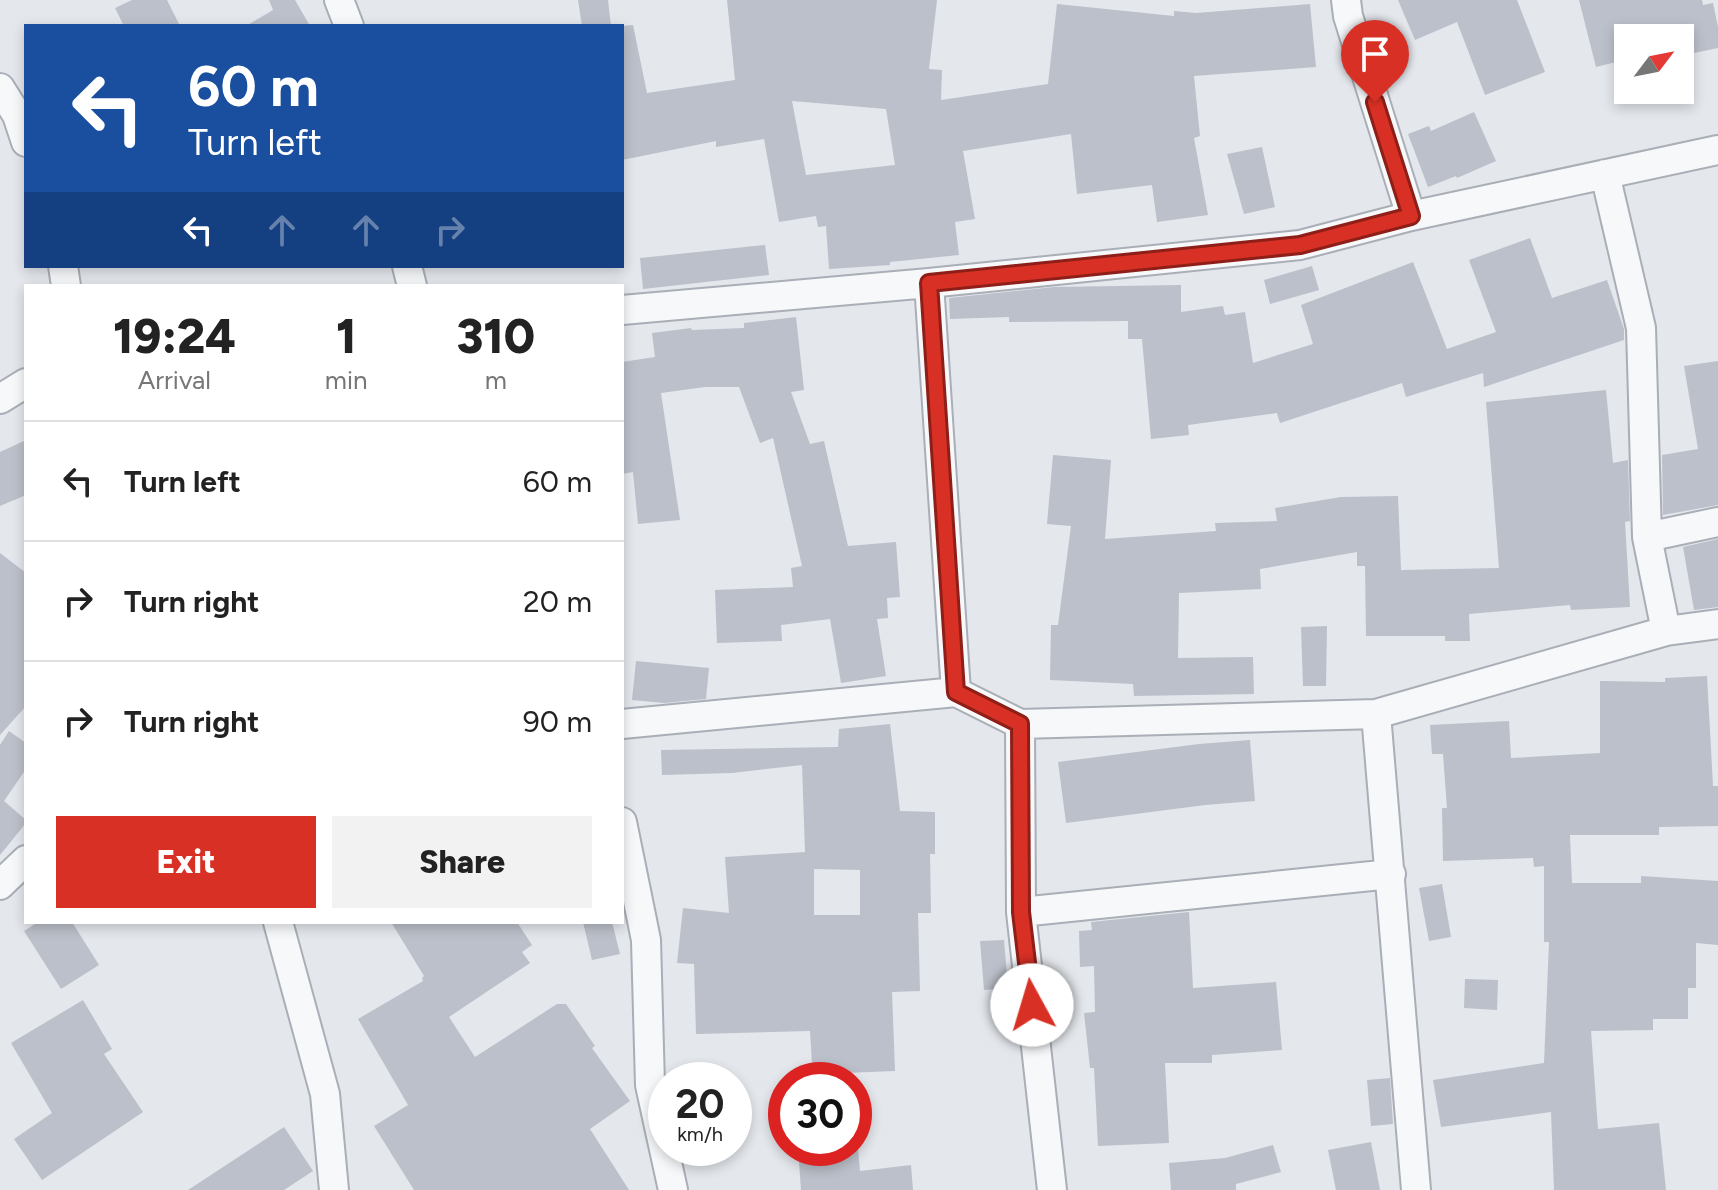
<!DOCTYPE html>
<html lang="en">
<head>
<meta charset="utf-8">
<style>
  body { margin:0; font-family:Figtree,sans-serif; background:#f2f2f2; color:#222; height:100vh; display:flex; flex-direction:column; font-size:30px; white-space:nowrap }
  * { box-sizing:border-box; margin:0 }
  p { font-size:26px; color:#767676 }
  .icon { flex:none; width:44px; height:44px; fill:none; stroke:currentColor; stroke-width:2; stroke-linecap:round; stroke-linejoin:round }
  .map { position:relative; flex:1; overflow:hidden }
  .details { position:absolute; left:24px; top:284px; width:600px; height:640px; display:flex; flex-direction:column; background:#fff; border-radius:0px; box-shadow:0 4px 12px #0003 }
  .details>* { flex:none }
  .banner { position:absolute; left:24px; top:24px; width:600px; height:244px; border-radius:0px; box-shadow:0 4px 12px #0003; background:#1a4fa0; color:#fff; overflow:hidden }
  .needle { width:52px; rotate:58deg }
  .buttons { position:absolute; left:1614px; top:24px; display:grid; gap:16px }
  .buttons a { display:grid; place-items:center; width:80px; height:80px; border-radius:0px; background:#fff; box-shadow:0 4px 12px #0003; font-size:40px }
  .speed { position:absolute; left:648px; top:1062px; display:flex; gap:16px; font-size:40px; font-weight:700; text-align:center }
  .speed>* { display:grid; place-content:center; width:104px; height:104px; border-radius:50%; background:#fff; box-shadow:0 4px 12px #0003; line-height:1 }
  .speed small { font-size:20px; font-weight:400 }
  .speed .limit { border:12px solid #d22; background:#fff; color:#111 }
  .pin { position:absolute; display:grid; place-items:center; width:68px; height:68px; color:#fff; margin:-82px -34px; border-radius:50% 50% 50% 0; rotate:-45deg; box-shadow:0 0 8px #0007 }
  .pin .icon { rotate:45deg }
  .me { position:absolute; width:88px; margin:-44px; rotate:354deg; stroke-linejoin:round; filter:drop-shadow(0 0 6px #0008) }
  .turn { display:flex; align-items:center; gap:28px; height:168px; padding:0 32px; font-size:36px }
  .turn .icon { width:104px; height:104px; stroke-width:2.5 }
  .turn b { display:block; font-size:56px; line-height:68px }
  .lanes { display:flex; align-items:center; height:76px; padding:0 32px; background:#0003; justify-content:center; gap:40px; direction:ltr }
  .lanes .off { opacity:.35 }
  .eta { display:flex; justify-content:space-evenly; align-items:center; height:136px; text-align:center }
  .eta b { font-size:48px; font-weight:800; line-height:56px }
  .primary-button { display:flex; gap:16px; margin-top:auto; padding:16px 32px }
  .primary-button a { flex:1; height:92px; border-radius:0px; background:#d93025; color:#fff; font-size:32px; font-weight:800; line-height:92px; text-align:center }
  .primary-button a+a { background:#f2f2f2; color:#222 }
  ul { padding:0; list-style:none }
  li { display:flex; align-items:center; gap:24px; height:120px; padding:0 32px; border-top:2px solid #e0e0e0 }
  li div { flex:1 }
  li b { display:block; font-size:30px }
  li em { font-style:normal }
  .map>svg:first-child { display:block }
  .building { fill:#bbc0ca; fill-rule:evenodd }
  .lines { fill:none; stroke-linecap:round; stroke-linejoin:round }
  .minor-casing { stroke:#a9aeb7; stroke-width:32 }
  .minor { stroke:#f7f8fa; stroke-width:28 }
  .route-casing { stroke:#8d1f18; stroke-width:20 }
  .route { stroke:#d93025; stroke-width:14 }
</style>
</head>
<body>
<div class="map">
<svg width="1718" height="1190" viewBox="0 0 1718 1190">
  <rect width="100%" height="100%" fill="#e4e7ec"/>
  <!-- building -->
  <path class="building" d="M 132,0 L 167,0 L 180,26 L 124,26 L 115,8 Z
    M 269,0 L 295,0 L 310,26 L 246,26 L 273,10 Z
    M 578,0 L 608,0 L 611,26 L 582,26 Z
    M 727,0 L 937,0 L 929,69 L 942,70 L 941,100 L 1048,84 L 1057,4 L 1174,16 L 1174,11 L 1196,13 L 1310,4 L 1316,67 L 1194,76 L 1200,136 L 1194,138 L 1208,215 L 1157,222 L 1152,185 L 1077,194 L 1071,134 L 963,151 L 975,219 L 955,222 L 959,255 L 890,262 L 890,265 L 829,269 L 826,226 L 818,227 L 816,216 L 779,222 L 764,139 L 716,147 L 716,141 L 622,160 L 622,26 L 633,25 L 647,93 L 735,80 ZM 792,101 L 886,109 L 895,165 L 806,175 Z
    M 1398,0 L 1517,0 L 1545,72 L 1485,95 L 1457,22 L 1415,40 Z
    M 1579,0 L 1702,0 L 1703,5 L 1713,3 L 1718,27 L 1718,48 L 1680,56 L 1680,38 L 1628,38 L 1628,59 L 1596,67 Z
    M 1474,112 L 1496,161 L 1457,178 L 1456,176 L 1428,187 L 1408,134 L 1429,126 L 1431,131 Z
    M 1262,147 L 1275,207 L 1244,214 L 1227,154 Z
    M 1530,238 L 1552,298 L 1607,280 L 1624,329 L 1624,340 L 1484,387 L 1483,373 L 1406,397 L 1402,383 L 1280,423 L 1277,413 L 1188,425 L 1189,435 L 1151,439 L 1142,339 L 1128,339 L 1128,321 L 1009,322 L 1009,317 L 950,319 L 949,298 L 1054,287 L 1181,285 L 1181,312 L 1223,306 L 1225,315 L 1245,312 L 1253,363 L 1313,344 L 1301,305 L 1413,262 L 1447,349 L 1496,332 L 1469,260 Z
    M 765,245 L 769,275 L 643,289 L 640,258 Z
    M 1312,266 L 1319,290 L 1270,304 L 1264,280 Z
    M 796,317 L 804,390 L 791,392 L 810,444 L 824,441 L 848,546 L 896,542 L 900,597 L 887,598 L 888,618 L 877,619 L 886,676 L 841,683 L 830,619 L 781,625 L 782,641 L 717,643 L 715,590 L 793,587 L 791,568 L 802,566 L 773,438 L 760,443 L 739,387 L 705,387 L 661,393 L 680,520 L 638,524 L 633,472 L 622,474 L 622,362 L 655,357 L 652,333 L 691,328 L 692,330 L 744,328 L 744,323 Z
    M 1718,361 L 1718,505 L 1663,515 L 1662,455 L 1698,449 L 1684,366 Z
    M 1606,390 L 1613,463 L 1628,460 L 1630,521 L 1625,522 L 1630,607 L 1571,610 L 1570,605 L 1469,614 L 1470,641 L 1445,641 L 1445,636 L 1366,636 L 1365,566 L 1357,566 L 1357,552 L 1260,569 L 1261,589 L 1179,593 L 1178,658 L 1253,657 L 1254,694 L 1134,696 L 1133,684 L 1050,680 L 1051,625 L 1058,625 L 1071,526 L 1047,524 L 1053,455 L 1111,460 L 1105,539 L 1216,531 L 1215,523 L 1277,521 L 1275,508 L 1341,497 L 1398,496 L 1401,570 L 1499,568 L 1486,402 Z
    M 26,440 L 26,495 L 0,506 L 0,452 Z
    M 1718,539 L 1718,607 L 1694,610 L 1683,547 Z
    M 0,553 L 26,573 L 26,706 L 0,735 Z
    M 1327,626 L 1326,686 L 1303,686 L 1301,627 Z
    M 636,661 L 709,668 L 706,699 L 664,703 L 632,700 Z
    M 1707,676 L 1713,786 L 1718,786 L 1718,826 L 1659,827 L 1659,835 L 1570,835 L 1572,883 L 1641,883 L 1641,876 L 1718,881 L 1718,945 L 1696,943 L 1696,988 L 1688,988 L 1688,1019 L 1653,1019 L 1653,1030 L 1591,1031 L 1598,1129 L 1659,1123 L 1666,1190 L 1554,1190 L 1551,1112 L 1441,1127 L 1433,1080 L 1544,1063 L 1549,942 L 1544,942 L 1544,866 L 1534,867 L 1533,858 L 1443,861 L 1442,808 L 1447,808 L 1443,754 L 1432,754 L 1430,725 L 1509,721 L 1511,758 L 1600,753 L 1600,681 L 1665,682 L 1665,678 Z
    M 890,724 L 900,811 L 935,812 L 935,854 L 930,854 L 931,913 L 918,913 L 920,991 L 892,992 L 895,1071 L 845,1073 L 846,1080 L 813,1080 L 810,1031 L 696,1034 L 694,964 L 677,963 L 683,908 L 729,913 L 725,857 L 805,852 L 802,765 L 732,773 L 662,775 L 661,750 L 838,747 L 839,729 ZM 814,869 L 860,870 L 860,915 L 814,915 Z
    M 9,731 L 26,743 L 26,769 L 4,801 L 26,820 L 26,823 L 0,855 L 0,745 Z
    M 1250,740 L 1255,801 L 1205,805 L 1066,823 L 1058,762 L 1199,744 Z
    M 1442,884 L 1451,937 L 1429,941 L 1419,888 Z
    M 1189,912 L 1193,988 L 1276,982 L 1282,1050 L 1212,1055 L 1212,1063 L 1165,1063 L 1169,1143 L 1098,1146 L 1094,1068 L 1090,1068 L 1084,1013 L 1095,1012 L 1094,966 L 1080,967 L 1079,931 L 1092,930 L 1091,922 Z
    M 38,922 L 72,922 L 99,965 L 61,989 L 24,931 Z
    M 391,922 L 517,922 L 532,945 L 522,952 L 530,963 L 449,1017 L 475,1057 L 557,1004 L 566,1004 L 595,1046 L 592,1048 L 630,1101 L 590,1129 L 629,1190 L 414,1190 L 374,1126 L 408,1105 L 358,1019 L 423,981 L 422,978 L 424,976 Z
    M 583,922 L 612,922 L 620,954 L 592,960 Z
    M 1004,940 L 1008,988 L 984,990 L 980,941 Z
    M 1465,979 L 1498,980 L 1497,1010 L 1464,1008 Z
    M 83,1000 L 112,1049 L 104,1054 L 143,1112 L 42,1180 L 14,1139 L 52,1113 L 11,1043 Z
    M 1390,1078 L 1393,1124 L 1371,1126 L 1367,1080 Z
    M 284,1127 L 313,1171 L 284,1190 L 188,1190 Z
    M 1371,1142 L 1380,1190 L 1336,1190 L 1328,1150 Z
    M 1273,1145 L 1281,1172 L 1236,1184 L 1236,1190 L 1171,1190 L 1169,1163 L 1225,1158 Z
    M 798,1148 L 858,1148 L 860,1171 L 911,1165 L 913,1190 L 801,1190 Z"/>
  <g class="lines">
    <!-- minor casing -->
    <g class="minor-casing">
      <path id="minor" d="M 339,0 L 349,26
        M 1346,0 L 1348,16 L 1411,216
        M 0,88 L 17,115 L 26,142
        M 1605,174 L 1641,328 L 1647,537
        M 63,266 L 66,286
        M 407,266 L 412,286
        M 929,283 L 956,692
        M 622,310 L 929,283 L 1300,245 L 1411,216 L 1718,150
        M 0,399 L 26,383
        M 1666,631 L 1647,537 L 1718,522
        M 1376,714 L 1416,1190
        M 622,724 L 956,692 L 1020,724 L 1376,714 L 1666,631 L 1718,624
        M 1020,724 L 1021,912 L 1052,1190
        M 622,822 L 646,940 L 650,1085 L 673,1190
        M 0,885 L 26,860
        M 1021,912 L 1391,874
        M 278,922 L 325,1094 L 334,1190"/>
    </g>
    <!-- minor -->
    <use href="#minor" class="minor"/>
  </g>
  <g class="lines">
    <!-- route casing -->
    <g class="route-casing">
      <path id="route" d="M 1032,1005 L 1021,912 L 1020,724 L 956,692 L 929,283 L 1300,245 L 1411,216 L 1375,102"/>
    </g>
    <!-- route -->
    <use href="#route" class="route"/>
  </g>
</svg>
<div class="buttons">
<a><svg class="needle" viewBox="-14 -14 28 28"><path d="M0-13l5 13h-10z" fill="#e53935"/><path d="M0 13l5-13h-10z" fill="#767676"/></svg></a>
</div>
<div class="speed"><div>20<small>km/h</small></div><div class="limit">30</div></div>
<div class="pin" style="left:1375px;top:102px;background:#d93025"><svg class="icon" aria-label="arrive" viewBox="0 0 24 24"><path d="M6 21V4h12l-3 4 3 4H6"/></svg></div>
<svg class="me" style="left:1032px;top:1005px" viewBox="-20 -20 40 40"><circle r="19" fill="#fff"/><path d="M0-13L10 11 0 6-10 11z" fill="#d93025"/></svg>
<div class="banner">
<div class="turn"><svg class="icon" aria-label="left" viewBox="0 0 24 24"><path d="M17 20v-9H6M10 6l-5 5 5 5"/></svg><div><b>60 m</b>Turn left</div></div>
<div class="lanes"><svg class="icon" aria-label="left" viewBox="0 0 24 24"><path d="M17 20v-9H6M10 6l-5 5 5 5"/></svg><svg class="icon off" aria-label="ahead" viewBox="0 0 24 24"><path d="M12 20V5M6 11l6-6 6 6"/></svg><svg class="icon off" aria-label="ahead" viewBox="0 0 24 24"><path d="M12 20V5M6 11l6-6 6 6"/></svg><svg class="icon off" aria-label="right" viewBox="0 0 24 24"><path d="M7 20v-9h11M14 6l5 5-5 5"/></svg></div>
</div>
<section class="details">
<div class="eta">
<div><b>19:24</b><p>Arrival</p></div>
<div><b>1</b><p>min</p></div>
<div><b>310</b><p>m</p></div>
</div>
<ul>
<li><svg class="icon" aria-label="left" viewBox="0 0 24 24"><path d="M17 20v-9H6M10 6l-5 5 5 5"/></svg><div><b>Turn left</b></div><em>60 m</em></li>
<li><svg class="icon" aria-label="right" viewBox="0 0 24 24"><path d="M7 20v-9h11M14 6l5 5-5 5"/></svg><div><b>Turn right</b></div><em>20 m</em></li>
<li><svg class="icon" aria-label="right" viewBox="0 0 24 24"><path d="M7 20v-9h11M14 6l5 5-5 5"/></svg><div><b>Turn right</b></div><em>90 m</em></li>
</ul>
<div class="primary-button"><a>Exit</a><a>Share</a></div>
</section>
</div>
</body>
</html>
